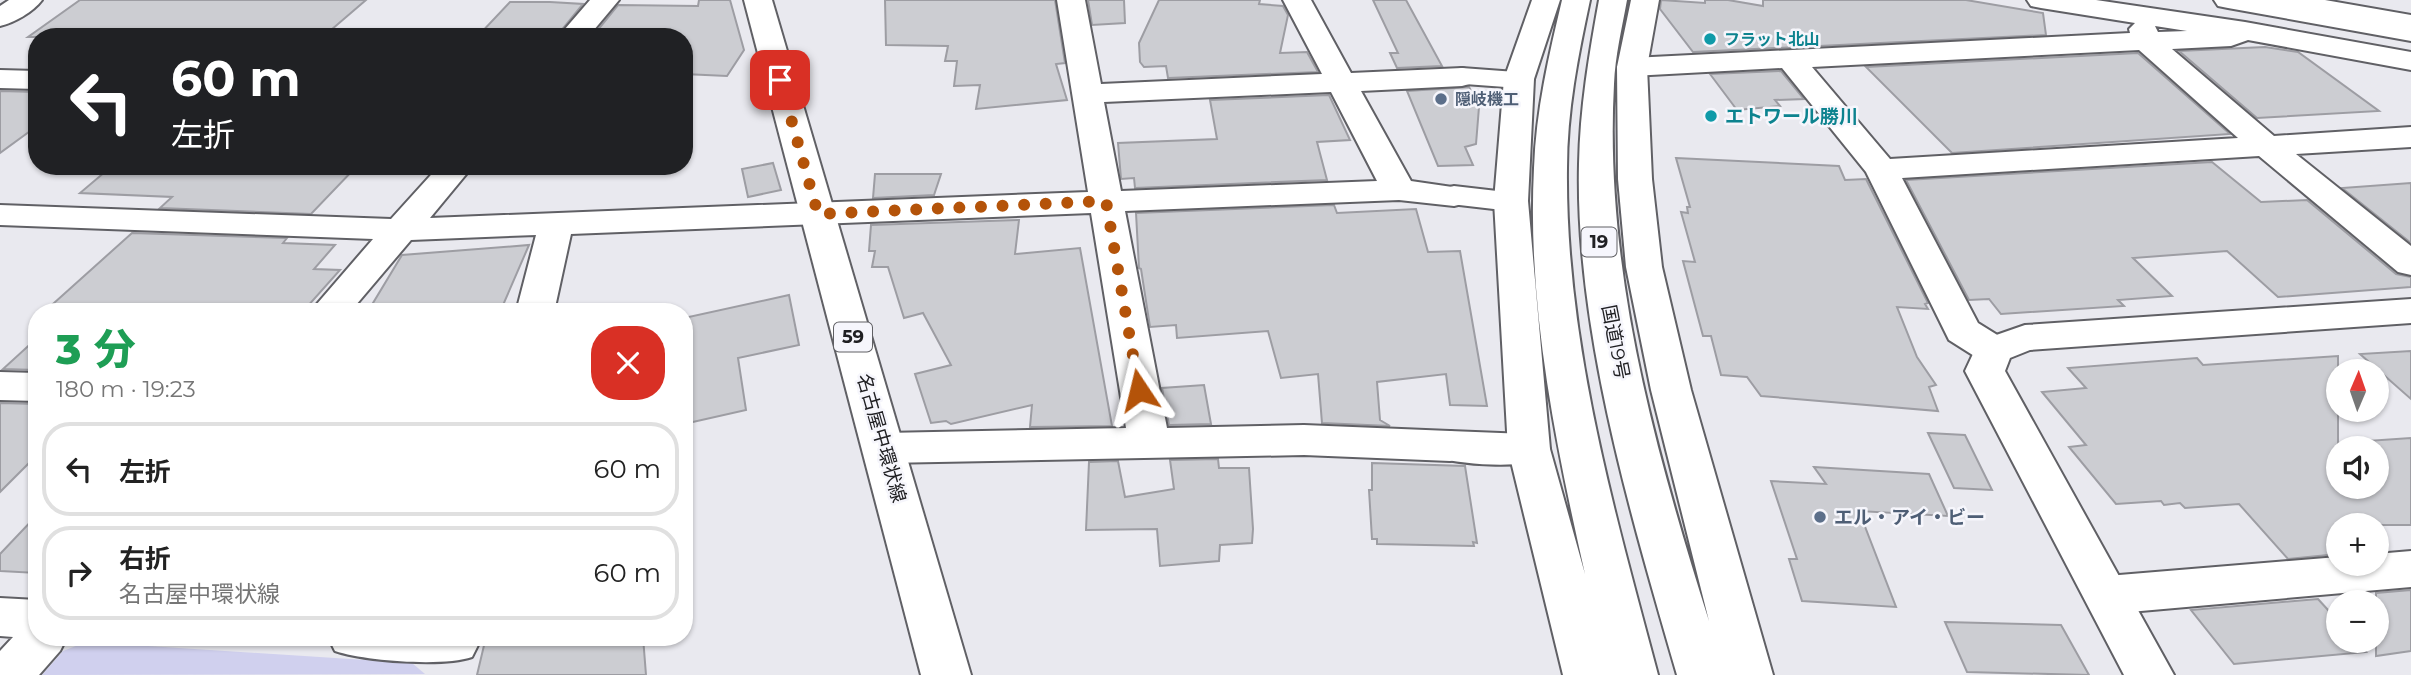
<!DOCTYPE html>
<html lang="ja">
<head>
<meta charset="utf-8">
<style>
  body { margin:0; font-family:Montserrat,"Noto Sans JP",sans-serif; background:#f2f2f2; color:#222; height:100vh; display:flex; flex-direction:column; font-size:26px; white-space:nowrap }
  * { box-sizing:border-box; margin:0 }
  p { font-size:23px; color:#767676 }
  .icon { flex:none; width:38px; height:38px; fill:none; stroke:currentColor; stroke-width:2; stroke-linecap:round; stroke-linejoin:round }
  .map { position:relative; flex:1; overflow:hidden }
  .sheet { position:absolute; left:28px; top:303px; width:665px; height:343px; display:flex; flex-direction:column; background:#fff; border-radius:28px; box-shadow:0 2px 5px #0004 }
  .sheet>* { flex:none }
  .hud { position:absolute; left:28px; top:28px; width:665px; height:147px; border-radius:28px; box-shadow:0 2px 5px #0004; background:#202124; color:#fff; overflow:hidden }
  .needle { width:46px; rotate:2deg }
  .tools { position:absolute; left:2326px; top:359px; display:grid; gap:14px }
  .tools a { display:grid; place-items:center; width:63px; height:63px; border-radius:50%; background:#fff; box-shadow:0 2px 5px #0004; font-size:35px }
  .pin { position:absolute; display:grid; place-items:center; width:60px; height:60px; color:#fff; margin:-30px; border-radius:14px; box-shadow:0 4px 10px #0006 }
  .me { position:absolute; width:77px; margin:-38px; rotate:350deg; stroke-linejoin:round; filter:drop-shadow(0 0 5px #0008) }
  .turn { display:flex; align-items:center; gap:24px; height:147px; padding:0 28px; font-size:32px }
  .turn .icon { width:91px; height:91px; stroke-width:2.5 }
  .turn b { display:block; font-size:49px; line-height:60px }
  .round { display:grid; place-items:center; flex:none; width:74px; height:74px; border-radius:28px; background:#f2f2f2 }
  .overview { display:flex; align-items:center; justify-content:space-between; height:119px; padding:0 28px }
  h1 { font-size:42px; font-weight:800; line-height:52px; color:#1e9e55 }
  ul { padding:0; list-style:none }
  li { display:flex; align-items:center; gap:21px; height:94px; margin:0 14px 10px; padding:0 14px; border:4px solid #e0e0e0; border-radius:28px }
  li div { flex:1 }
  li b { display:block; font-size:26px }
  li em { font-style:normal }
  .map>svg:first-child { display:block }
  .green { fill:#d0d0ee }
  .building { fill:#cccdd2; stroke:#9d9da3; stroke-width:2; fill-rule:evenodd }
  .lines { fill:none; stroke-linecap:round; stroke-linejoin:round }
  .minor-casing { stroke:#606065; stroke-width:4 }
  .tertiary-casing { stroke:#606065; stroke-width:4 }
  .primary-casing { stroke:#606065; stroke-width:4 }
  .trunk-casing { stroke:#606065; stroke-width:4 }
  .motorway-casing { stroke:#606065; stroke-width:4 }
  .minor { fill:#fff; fill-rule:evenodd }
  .tertiary { fill:#fff; fill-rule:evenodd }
  .primary { fill:#fff; fill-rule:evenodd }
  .trunk { fill:#fff; fill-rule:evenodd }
  .motorway { fill:#fff; fill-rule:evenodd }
  .route { stroke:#b45309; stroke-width:12; stroke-dasharray:0 21.6 }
  .culture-dot { fill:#0f9aa8; stroke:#f6f6fc; stroke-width:2.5 }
  .service-dot { fill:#5c6f8a; stroke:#f6f6fc; stroke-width:2.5 }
  .labels { text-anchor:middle; stroke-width:5; stroke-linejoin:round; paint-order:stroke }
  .far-culture-label { font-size:16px; font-weight:bold; fill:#0d838f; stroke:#f6f6fc; text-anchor:start }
  .far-service-label { font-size:16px; font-weight:bold; fill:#4e5e75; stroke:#f6f6fc; text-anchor:start }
  .shield { fill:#f6f6fc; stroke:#606064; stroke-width:2 }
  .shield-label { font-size:18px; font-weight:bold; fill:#202023 }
  .culture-label { font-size:19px; font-weight:bold; fill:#0d838f; stroke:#f6f6fc; text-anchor:start }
  .street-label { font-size:19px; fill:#202023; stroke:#f6f6fc }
  .service-label { font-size:19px; font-weight:bold; fill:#4e5e75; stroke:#f6f6fc; text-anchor:start }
</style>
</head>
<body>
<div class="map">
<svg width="2411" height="675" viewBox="0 0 2411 675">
  <rect width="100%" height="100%" fill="#e9e9ef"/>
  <!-- green -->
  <path class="green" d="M 86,642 L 412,663 L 425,674 L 42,675 L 63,651 Z"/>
  <!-- building -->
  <path class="building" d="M 80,0 L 366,0 L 324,36 L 154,29 L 144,37 L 28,37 Z
    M 699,0 L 730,0 L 744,50 L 727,76 L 684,74 L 684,37 L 592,37 L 618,5 L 698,6 Z
    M 885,0 L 1055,0 L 1065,63 L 1056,64 L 1067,100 L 976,109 L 980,85 L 954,86 L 957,61 L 945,61 L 948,46 L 886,45 Z
    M 1088,0 L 1124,0 L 1125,23 L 1092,25 Z
    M 1159,0 L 1260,0 L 1259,4 L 1283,6 L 1288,15 L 1280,53 L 1307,52 L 1318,72 L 1168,78 L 1166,66 L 1144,67 L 1140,62 L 1139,43 Z
    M 1373,0 L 1406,0 L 1442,66 L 1397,68 L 1390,53 L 1398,53 Z
    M 1661,0 L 1705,3 L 1705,0 L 1728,0 L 1763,6 L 1763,0 L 1966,0 L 2043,13 L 2046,35 L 1693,52 L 1660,9 Z
    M 510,2 L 550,2 L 583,4 L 556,37 L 477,37 Z
    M 2265,47 L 2298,52 L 2379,111 L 2257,118 L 2179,51 Z
    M 2138,53 L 2230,134 L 1952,153 L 1866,67 Z
    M 1781,71 L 1804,99 L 1775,100 L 1780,106 L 1737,110 L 1710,74 Z
    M 1469,87 L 1479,107 L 1476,144 L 1465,147 L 1473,165 L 1438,166 L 1407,91 Z
    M 0,91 L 37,92 L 37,126 L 0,153 Z
    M 1329,95 L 1350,140 L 1317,142 L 1327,180 L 1135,188 L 1134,178 L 1121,179 L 1118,143 L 1217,139 L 1210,100 Z
    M 1676,158 L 1839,166 L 1845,180 L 1866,179 L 1928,303 L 1925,304 L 1928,309 L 1897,307 L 1917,357 L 1936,385 L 1929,387 L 1938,411 L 1761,396 L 1747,377 L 1721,375 L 1711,336 L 1703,336 L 1683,261 L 1695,262 L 1681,212 L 1688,213 L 1687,207 L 1690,207 Z
    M 2212,162 L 2261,202 L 2307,200 L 2396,274 L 2411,277 L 2411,287 L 2278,297 L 2227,251 L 2133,258 L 2172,296 L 2118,300 L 2124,306 L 2001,314 L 1989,299 L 1969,300 L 1906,180 Z
    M 773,163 L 781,190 L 748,197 L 742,169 Z
    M 112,166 L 357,166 L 311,214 L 160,208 L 172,197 L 80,193 Z
    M 875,174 L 941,174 L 934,195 L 873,198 Z
    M 2411,183 L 2411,243 L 2342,188 Z
    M 1334,205 L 1337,213 L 1416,209 L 1428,252 L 1460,251 L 1487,406 L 1450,405 L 1446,374 L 1377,382 L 1380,420 L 1390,426 L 1322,423 L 1318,374 L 1281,378 L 1268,331 L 1177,338 L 1176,325 L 1150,327 L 1141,269 L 1139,268 L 1136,213 Z
    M 1019,220 L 1015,254 L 1080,248 L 1112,426 L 1030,427 L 1032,405 L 951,424 L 946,421 L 931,423 L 915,374 L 951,365 L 923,313 L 904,318 L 888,267 L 872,267 L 875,251 L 869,251 L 871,225 Z
    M 132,233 L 287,238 L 283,243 L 335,245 L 314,269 L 340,270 L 307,307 L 292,307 L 288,312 L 44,312 Z
    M 529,245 L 500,312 L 411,312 L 413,306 L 370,308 L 402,255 Z
    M 789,295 L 799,345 L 738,358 L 746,410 L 684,424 L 684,318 Z
    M 37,338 L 37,370 L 3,369 Z
    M 2411,351 L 2411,399 L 2360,354 Z
    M 2338,356 L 2338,443 L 2411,438 L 2411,525 L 2338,525 L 2338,554 L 2288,559 L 2239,504 L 2185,508 L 2180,503 L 2164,505 L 2161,501 L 2116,504 L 2069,447 L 2086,445 L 2042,392 L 2086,388 L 2068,368 L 2197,358 L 2203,365 ZM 2338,448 L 2376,448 L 2376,486 L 2338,486 Z
    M 1204,385 L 1211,424 L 1169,425 L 1162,388 Z
    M 0,403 L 37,404 L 37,455 L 0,492 Z
    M 1928,433 L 1965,435 L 1992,490 L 1954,488 Z
    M 1218,459 L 1219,468 L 1249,468 L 1253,529 L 1252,543 L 1220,545 L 1219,561 L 1160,566 L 1157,529 L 1086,530 L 1089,462 L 1118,461 L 1125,497 L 1174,489 L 1170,460 Z
    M 1372,463 L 1465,466 L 1477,543 L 1473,542 L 1474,546 L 1377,544 L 1377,539 L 1372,539 L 1369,490 L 1372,490 Z
    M 1814,467 L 1929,474 L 1948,516 L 1859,511 L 1896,607 L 1802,601 L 1789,559 L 1797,559 L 1771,481 L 1826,484 Z
    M 37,515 L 37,573 L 0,571 L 0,554 Z
    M 2411,590 L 2411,651 L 2376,656 L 2376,593 Z
    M 2318,599 L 2338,621 L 2338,640 L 2355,640 L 2366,652 L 2234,664 L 2191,610 Z
    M 1945,622 L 2061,625 L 2089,675 L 1967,672 Z
    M 486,637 L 643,637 L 646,675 L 477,675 Z"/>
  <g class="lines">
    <!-- minor casing -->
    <g class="minor-casing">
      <path id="minor" d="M 9,0 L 42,0 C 33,12 14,23 0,26 L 0,6 Z
        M 590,0 L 619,0 L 588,37 L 558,37 Z
        M 1057,0 L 1085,0 L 1101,84 L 1322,74 L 1283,0 L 1311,0 L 1351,73 L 1462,68 L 1473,71 L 1477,77 L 1473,83 L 1462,86 L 1361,91 L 1411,181 L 1466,189 L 1471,196 L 1466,203 L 1454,206 L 1399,200 L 1125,211 L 1167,428 L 1304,425 L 1450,431 L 1465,435 L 1471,446 L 1465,457 L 1450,461 L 1304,455 L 885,463 L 870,459 L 864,448 L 870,437 L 885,433 L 1126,428 L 1091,213 L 571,234 L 554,312 L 516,312 L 536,235 L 411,240 L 350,312 L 310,312 L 373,239 L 0,225 L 0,205 L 391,219 L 439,166 L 473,166 L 430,218 L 1088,192 ZM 1331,92 L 1377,181 L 1121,191 L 1104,102 Z
        M 2027,0 L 2096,0 L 2245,22 L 2411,52 L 2411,70 L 2248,40 L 2231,46 L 2172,49 L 2274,136 L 2411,127 L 2411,147 L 2296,154 L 2411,246 L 2411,275 L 2398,272 L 2259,156 L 1902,178 L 1978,323 L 2007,341 L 2012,350 L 2007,359 L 1993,363 L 1979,359 L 1949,340 L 1866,172 L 1782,68 L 1632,76 L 1622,73 L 1617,67 L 1622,61 L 1632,58 L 2130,33 L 2129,29 L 2135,23 L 2041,8 L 2031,6 ZM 2155,26 L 2187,31 L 2158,32 ZM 2139,50 L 2238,138 L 1890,159 L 1812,67 Z
        M 0,70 L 37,71 L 37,89 L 0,88 Z
        M 0,372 L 37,373 L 37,401 L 0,400 Z
        M 2411,551 L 2411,587 L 2107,614 L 2090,608 L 2084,595 L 2090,582 L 2107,576 L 2338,557 L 2338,564 L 2376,564 L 2376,554 Z
        M 0,598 L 37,600 L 37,637 L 67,637 L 60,651 L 39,675 L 0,675 L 0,651 L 13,637 L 0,636 Z
        M 328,637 L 476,637 L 479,643 L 472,657 C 443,667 365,661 335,651 Z"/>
    </g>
    <!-- tertiary casing -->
    <g class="tertiary-casing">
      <path id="tertiary" d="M 1462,68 L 1530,73 L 1534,79 L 1530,85 L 1519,88 L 1451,83 L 1447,77 L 1451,71 Z
        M 1454,186 L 1523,194 L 1528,201 L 1523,208 L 1511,211 L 1442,203 L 1437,196 L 1442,189 Z
        M 2411,299 L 2411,323 L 2030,350 L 2010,358 L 2005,371 L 2174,675 L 2124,675 L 1965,371 L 1979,341 L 2025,325 Z
        M 1450,431 L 1529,434 L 1544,438 L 1550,449 L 1544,460 C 1516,468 1463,465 1435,457 L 1429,446 L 1435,435 Z"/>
    </g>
    <!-- primary casing -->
    <g class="primary-casing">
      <path id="primary" d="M 744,0 L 772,0 L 971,675 L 921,675 Z"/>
    </g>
    <!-- trunk casing -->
    <g class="trunk-casing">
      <path id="trunk" d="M 1532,0 L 1560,0 L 1534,79 L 1528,201 L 1550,449 L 1585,574 C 1555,441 1527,305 1534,168 C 1536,110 1549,55 1562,0 L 1590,0 C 1578,56 1567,111 1567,168 C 1565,341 1614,510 1658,675 L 1563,675 L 1508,449 L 1494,201 L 1504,79 Z
        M 1599,0 L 1627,0 C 1622,28 1615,56 1614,84 C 1604,268 1654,447 1709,621 L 1651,390 L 1626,267 L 1618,179 L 1617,67 L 1631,0 L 1659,0 L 1647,67 L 1652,179 L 1662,267 L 1691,390 L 1773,675 L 1677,675 C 1631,516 1575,330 1579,164 C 1580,108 1589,55 1599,0 Z
        M 2214,0 L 2275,0 L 2411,23 L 2411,41 L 2228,8 L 2218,6 Z"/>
    </g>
    <!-- motorway casing -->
    <g class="motorway-casing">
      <path id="motorway" d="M 2263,0 L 2325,0 L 2411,15 L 2411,31 L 2277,8 L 2267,6 Z"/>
    </g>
    <!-- minor -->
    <use href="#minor" class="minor"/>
    <!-- tertiary -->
    <use href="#tertiary" class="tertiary"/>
    <!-- primary -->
    <use href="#primary" class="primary"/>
    <!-- trunk -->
    <use href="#trunk" class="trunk"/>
    <!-- motorway -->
    <use href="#motorway" class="motorway"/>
  </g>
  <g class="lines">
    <!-- route -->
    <path class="route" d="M 780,80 L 818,214 L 1106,201 L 1139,390"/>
  </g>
  <!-- markers -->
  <g class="culture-dot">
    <circle cx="1710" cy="39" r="7"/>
    <circle cx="1711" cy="116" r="7"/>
  </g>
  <g class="service-dot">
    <circle cx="1441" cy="99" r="7"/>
    <circle cx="1820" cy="517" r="7"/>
  </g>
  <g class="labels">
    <!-- far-culture labels -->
    <g class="far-culture-label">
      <text x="1724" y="45">フラット北山</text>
    </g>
    <!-- far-service labels -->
    <g class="far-service-label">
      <text x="1455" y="105">隠岐機工</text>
    </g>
    <!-- shield labels -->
    <g class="shield">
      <rect x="1581.5" y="227.5" width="35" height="29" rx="5"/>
      <rect x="834" y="322.5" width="38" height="29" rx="5"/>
    </g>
    <g class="shield-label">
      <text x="1599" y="248">19</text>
      <text x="853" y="343">59</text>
    </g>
    <!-- culture labels -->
    <g class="culture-label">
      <text x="1725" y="123">エトワール勝川</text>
    </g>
    <!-- street labels -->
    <g class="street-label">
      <text transform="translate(1616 342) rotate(79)" y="7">国道19号</text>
      <text transform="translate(882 438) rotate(74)" y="7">名古屋中環状線</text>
    </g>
    <!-- service labels -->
    <g class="service-label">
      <text x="1834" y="524">エル・アイ・ビー</text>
    </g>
  </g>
</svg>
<div class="tools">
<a><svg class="needle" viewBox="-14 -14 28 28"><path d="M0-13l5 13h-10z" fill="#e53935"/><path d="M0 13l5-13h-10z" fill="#767676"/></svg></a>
<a><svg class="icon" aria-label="sound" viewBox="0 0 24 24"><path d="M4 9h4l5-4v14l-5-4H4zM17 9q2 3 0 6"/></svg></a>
<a>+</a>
<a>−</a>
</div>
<div class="pin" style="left:780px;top:80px;background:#d93025"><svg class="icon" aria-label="arrive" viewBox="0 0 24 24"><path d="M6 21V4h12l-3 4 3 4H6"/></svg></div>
<svg class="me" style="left:1139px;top:390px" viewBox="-20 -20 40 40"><path d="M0-17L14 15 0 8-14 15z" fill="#b45309" stroke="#fff" stroke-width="4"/></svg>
<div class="hud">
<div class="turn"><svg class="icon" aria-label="left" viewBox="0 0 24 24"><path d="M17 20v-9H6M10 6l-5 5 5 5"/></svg><div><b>60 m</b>左折</div></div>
</div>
<section class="sheet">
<div class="overview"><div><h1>3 分</h1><p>180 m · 19:23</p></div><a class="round" style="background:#d93025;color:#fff"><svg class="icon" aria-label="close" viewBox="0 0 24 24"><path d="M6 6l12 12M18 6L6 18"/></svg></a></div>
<ul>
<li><svg class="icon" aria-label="left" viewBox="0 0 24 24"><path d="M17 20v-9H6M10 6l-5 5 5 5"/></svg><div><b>左折</b></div><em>60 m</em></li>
<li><svg class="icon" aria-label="right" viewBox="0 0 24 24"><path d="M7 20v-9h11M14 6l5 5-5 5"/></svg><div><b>右折</b><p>名古屋中環状線</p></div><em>60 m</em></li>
</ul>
</section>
</div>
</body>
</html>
